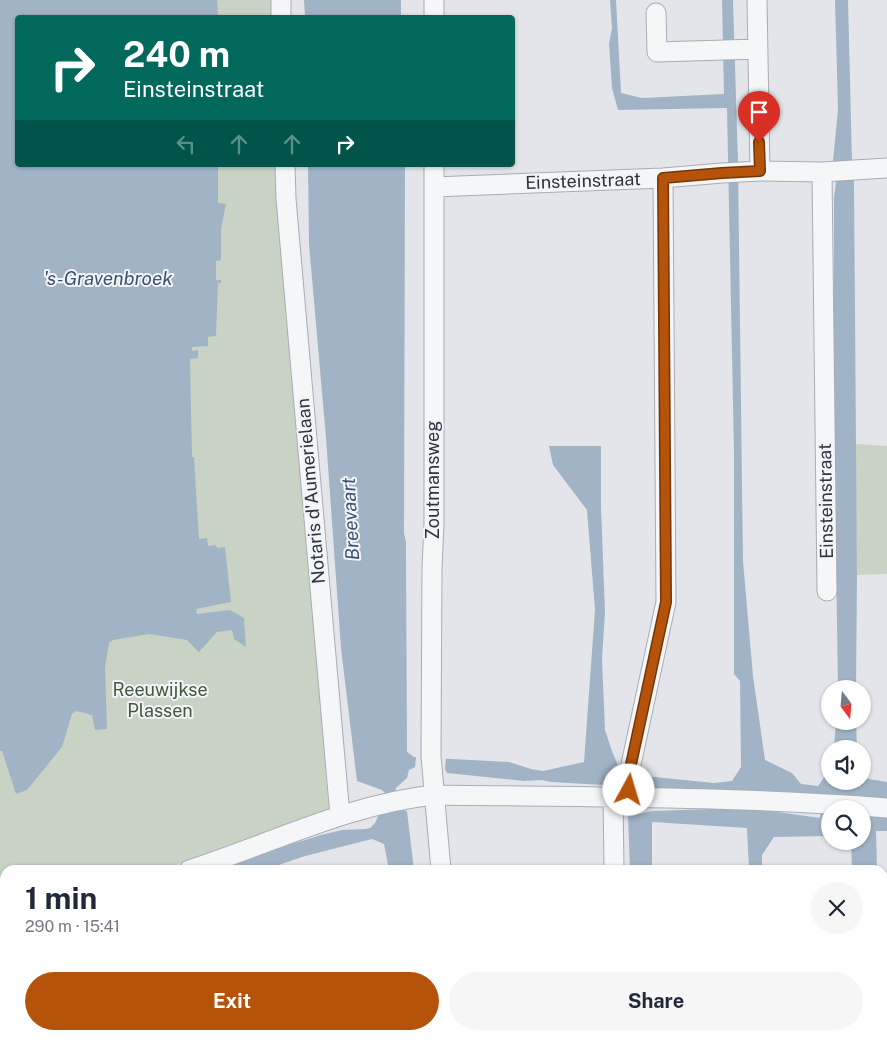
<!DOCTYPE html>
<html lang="en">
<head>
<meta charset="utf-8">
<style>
  body { margin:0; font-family:"Public Sans",sans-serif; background:#f6f6f7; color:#1f2937; height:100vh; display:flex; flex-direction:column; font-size:19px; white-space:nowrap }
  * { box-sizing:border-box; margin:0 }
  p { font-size:16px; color:#747a83 }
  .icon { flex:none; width:28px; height:28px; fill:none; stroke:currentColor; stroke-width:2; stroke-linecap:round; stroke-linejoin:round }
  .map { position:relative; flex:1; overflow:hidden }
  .sheet { position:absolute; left:0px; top:865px; width:888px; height:175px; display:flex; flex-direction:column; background:#fff; border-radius:15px 15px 0 0; box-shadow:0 1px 4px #0004 }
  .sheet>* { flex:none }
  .guide { position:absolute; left:15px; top:15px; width:500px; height:152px; border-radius:5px; box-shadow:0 1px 4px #0004; background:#00695c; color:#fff; overflow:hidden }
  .needle { width:32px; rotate:164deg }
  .buttons { position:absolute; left:821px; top:680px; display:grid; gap:10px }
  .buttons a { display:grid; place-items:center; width:50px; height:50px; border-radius:50%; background:#fff; box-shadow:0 1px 4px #0004; font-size:25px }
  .pin { position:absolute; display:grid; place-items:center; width:42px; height:42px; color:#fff; margin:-51px -21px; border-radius:50% 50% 50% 0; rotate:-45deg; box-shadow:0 0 5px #0007 }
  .pin .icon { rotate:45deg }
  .me { position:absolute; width:55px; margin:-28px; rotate:6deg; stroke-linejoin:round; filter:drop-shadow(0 0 4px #0008) }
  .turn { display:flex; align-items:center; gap:18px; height:105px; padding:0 25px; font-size:22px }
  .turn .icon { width:65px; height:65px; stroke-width:2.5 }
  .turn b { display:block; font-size:35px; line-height:42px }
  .lanes { display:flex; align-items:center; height:48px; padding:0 25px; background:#0003; justify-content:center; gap:25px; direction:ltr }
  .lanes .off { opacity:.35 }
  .round { display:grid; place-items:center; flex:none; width:52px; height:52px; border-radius:26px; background:#f6f6f7 }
  .overview { display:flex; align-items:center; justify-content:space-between; height:85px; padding:0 25px }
  h1 { font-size:30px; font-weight:700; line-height:38px }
  .primary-button { display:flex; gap:10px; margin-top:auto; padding:10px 25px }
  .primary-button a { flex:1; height:58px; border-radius:30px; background:#b45309; color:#fff; font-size:20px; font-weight:700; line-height:58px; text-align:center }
  .primary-button a+a { background:#f6f6f7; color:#1f2937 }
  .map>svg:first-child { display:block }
  .green { fill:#c8d3c5 }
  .water { fill:#a1b4c6 }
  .pier { fill:#e3e5ea }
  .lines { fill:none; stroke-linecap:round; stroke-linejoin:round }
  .minor-casing { stroke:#a8acb4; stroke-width:21 }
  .minor { stroke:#f5f6f8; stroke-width:19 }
  .route-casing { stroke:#753606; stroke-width:12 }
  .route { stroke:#b45309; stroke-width:9 }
  .labels { text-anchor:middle; stroke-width:4; stroke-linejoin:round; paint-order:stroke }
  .street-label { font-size:18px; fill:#2c3440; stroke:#f2f4f7 }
  .park-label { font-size:18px; fill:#415a3b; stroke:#f2f4f7 }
  .water-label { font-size:19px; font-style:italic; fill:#3a5370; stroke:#f2f4f7 }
</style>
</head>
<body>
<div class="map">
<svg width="887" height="1040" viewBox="0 0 887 1040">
  <rect width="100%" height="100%" fill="#e3e5ea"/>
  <!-- green -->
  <path class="green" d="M 0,0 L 284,0 L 284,17 L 18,18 L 18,165 L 279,165 L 279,193 L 329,812 L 162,870 L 5,870 L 5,925 L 0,926 Z
    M 855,444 L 887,446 L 887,574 L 857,575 Z"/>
  <!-- water -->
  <path class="water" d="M 0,0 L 217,0 L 218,17 L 18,18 L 18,165 L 218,165 L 218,203 L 226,204 L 221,229 L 221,260 L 216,261 L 216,280 L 221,280 L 221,283 L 218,283 L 216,336 L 208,337 L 208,346 L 192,347 L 192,351 L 198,350 L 198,358 L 190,359 L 192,457 L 194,457 L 199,539 L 207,538 L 208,546 L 216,545 L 217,548 L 225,547 L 231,602 L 196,609 L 197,614 L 230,610 L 244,618 L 246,647 L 234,639 L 232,630 L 217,632 L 199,652 L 187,640 L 149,634 L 113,640 L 109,643 L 105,668 L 107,729 L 95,730 L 92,715 L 76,711 L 72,714 L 62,747 L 27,790 L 16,794 L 2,751 L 0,751 Z
    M 304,0 L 401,0 L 401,17 L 305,17 Z
    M 610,0 L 616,0 L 621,93 L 642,98 L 724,94 L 722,0 L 733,0 L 738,163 L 743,561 L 753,676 L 765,760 L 792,773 L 801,784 L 818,786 L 830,769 L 830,781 L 862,781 L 863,778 L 887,782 L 887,800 L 830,809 L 830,836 L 774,837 L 762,855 L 762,870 L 749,870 L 747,828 L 652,822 L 652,870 L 630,870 L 628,816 L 653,811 L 742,808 L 763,810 L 820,818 L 821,799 L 638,791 L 621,786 L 551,782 L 542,780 L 524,781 L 447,773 L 445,769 L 415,767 L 409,770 L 407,778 L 396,788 L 395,792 L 398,809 L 407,811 L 414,870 L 389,870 L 384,844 L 372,839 L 305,856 L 264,870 L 217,870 L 282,847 L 321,835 L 342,830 L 365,829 L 370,828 L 375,823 L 378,816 L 389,811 L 386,794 L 382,790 L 357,781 L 356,773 L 341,648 L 326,438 L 309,244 L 308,165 L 405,165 L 404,533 L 406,542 L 407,752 L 414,757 L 509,762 L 531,769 L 543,771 L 584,762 L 595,610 L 587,510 L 553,465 L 549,446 L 601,446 L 601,507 L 605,612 L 602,659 L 605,730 L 612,751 L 623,777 L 645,776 L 714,783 L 732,781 L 741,767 L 740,681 L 734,674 L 734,453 L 727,108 L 618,110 L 612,88 L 609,44 L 612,28 Z
    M 835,0 L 848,0 L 852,161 L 854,181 L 857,575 L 856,689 L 838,689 L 834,427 L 834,198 L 836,182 L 833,161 L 838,109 Z
    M 836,721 L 856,721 L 857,749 L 834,749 Z
    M 863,815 L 887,815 L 887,831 L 876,831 L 877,870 L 852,870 L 851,841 L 862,841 Z
    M 5,944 L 5,965 L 0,966 L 0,946 Z
    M 53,1035 L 79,1035 L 80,1040 L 53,1040 Z
    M 364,1035 L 432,1035 L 432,1040 L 357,1040 Z
    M 856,1035 L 879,1035 L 880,1040 L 856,1040 Z"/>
  <!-- pier -->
  <path class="pier" d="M 416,757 L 446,758 L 445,770 L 415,768 Z"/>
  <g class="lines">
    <!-- minor casing -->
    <g class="minor-casing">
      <path id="minor" d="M 281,0 L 281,18
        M 757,0 L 760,171
        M 656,13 L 657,52 L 758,49
        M 434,18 L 434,0
        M 285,165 L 286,199 L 340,816
        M 434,165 L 434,523 L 432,568 L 431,756 L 441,870
        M 822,172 L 827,591
        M 434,187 L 663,178 L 722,173 L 760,171 L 822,172 L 887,168
        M 613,797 L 614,870
        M 629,797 L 630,769 L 666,602 L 663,178
        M 189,870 C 270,844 349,804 434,795 C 585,797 737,796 887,808
        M 0,934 L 5,932
        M 93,1035 L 93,1040
        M 457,1035 L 458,1040
        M 618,1035 L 618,1040
        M 701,1035 L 701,1040
        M 839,1035 L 839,1040"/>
    </g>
    <!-- minor -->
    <use href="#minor" class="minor"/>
  </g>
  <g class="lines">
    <!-- route casing -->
    <g class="route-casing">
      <path id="route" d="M 629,790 L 630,769 L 666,602 L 663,178 L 722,173 L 760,171 L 759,142"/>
    </g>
    <!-- route -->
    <use href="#route" class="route"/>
  </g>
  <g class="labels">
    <!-- street labels -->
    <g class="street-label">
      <text transform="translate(583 181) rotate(-2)" y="6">Einsteinstraat</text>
      <text transform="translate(433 480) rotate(-90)" y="6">Zoutmansweg</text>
      <text transform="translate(311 491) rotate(-95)" y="6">Notaris d'Aumerielaan</text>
      <text transform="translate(826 501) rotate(-91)" y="6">Einsteinstraat</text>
    </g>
    <!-- park labels -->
    <g class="park-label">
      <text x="160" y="696">Reeuwijkse<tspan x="160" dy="21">Plassen</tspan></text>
    </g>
    <!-- water labels -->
    <g class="water-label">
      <text x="108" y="285">'s-Gravenbroek</text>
      <text transform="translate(350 519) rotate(-93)" y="7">Breevaart</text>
    </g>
  </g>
</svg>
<div class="buttons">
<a><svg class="needle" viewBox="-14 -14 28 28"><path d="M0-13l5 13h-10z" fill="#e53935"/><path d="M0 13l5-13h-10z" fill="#747a83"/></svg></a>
<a><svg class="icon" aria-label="sound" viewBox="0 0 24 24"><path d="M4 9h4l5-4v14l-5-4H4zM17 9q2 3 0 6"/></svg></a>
<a><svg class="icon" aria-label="search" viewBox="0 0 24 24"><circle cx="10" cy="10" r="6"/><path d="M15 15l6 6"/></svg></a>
</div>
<div class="pin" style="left:759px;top:142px;background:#d93025"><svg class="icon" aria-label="arrive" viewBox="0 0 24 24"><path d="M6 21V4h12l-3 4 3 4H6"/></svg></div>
<svg class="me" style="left:629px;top:790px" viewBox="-20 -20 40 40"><circle r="19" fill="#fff"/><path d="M0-13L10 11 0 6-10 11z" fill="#b45309"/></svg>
<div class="guide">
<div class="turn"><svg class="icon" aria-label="right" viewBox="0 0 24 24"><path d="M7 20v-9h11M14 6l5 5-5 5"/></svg><div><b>240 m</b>Einsteinstraat</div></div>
<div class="lanes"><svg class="icon off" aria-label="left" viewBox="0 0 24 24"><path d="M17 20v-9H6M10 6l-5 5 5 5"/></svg><svg class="icon off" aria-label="ahead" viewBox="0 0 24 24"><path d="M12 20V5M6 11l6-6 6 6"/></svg><svg class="icon off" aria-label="ahead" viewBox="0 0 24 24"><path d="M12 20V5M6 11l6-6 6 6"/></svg><svg class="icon" aria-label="right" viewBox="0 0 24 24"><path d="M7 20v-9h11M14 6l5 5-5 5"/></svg></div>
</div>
<section class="sheet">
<div class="overview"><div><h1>1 min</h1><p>290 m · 15:41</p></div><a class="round"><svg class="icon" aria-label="close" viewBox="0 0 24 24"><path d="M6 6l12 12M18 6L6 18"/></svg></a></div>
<div class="primary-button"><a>Exit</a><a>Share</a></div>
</section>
</div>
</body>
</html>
